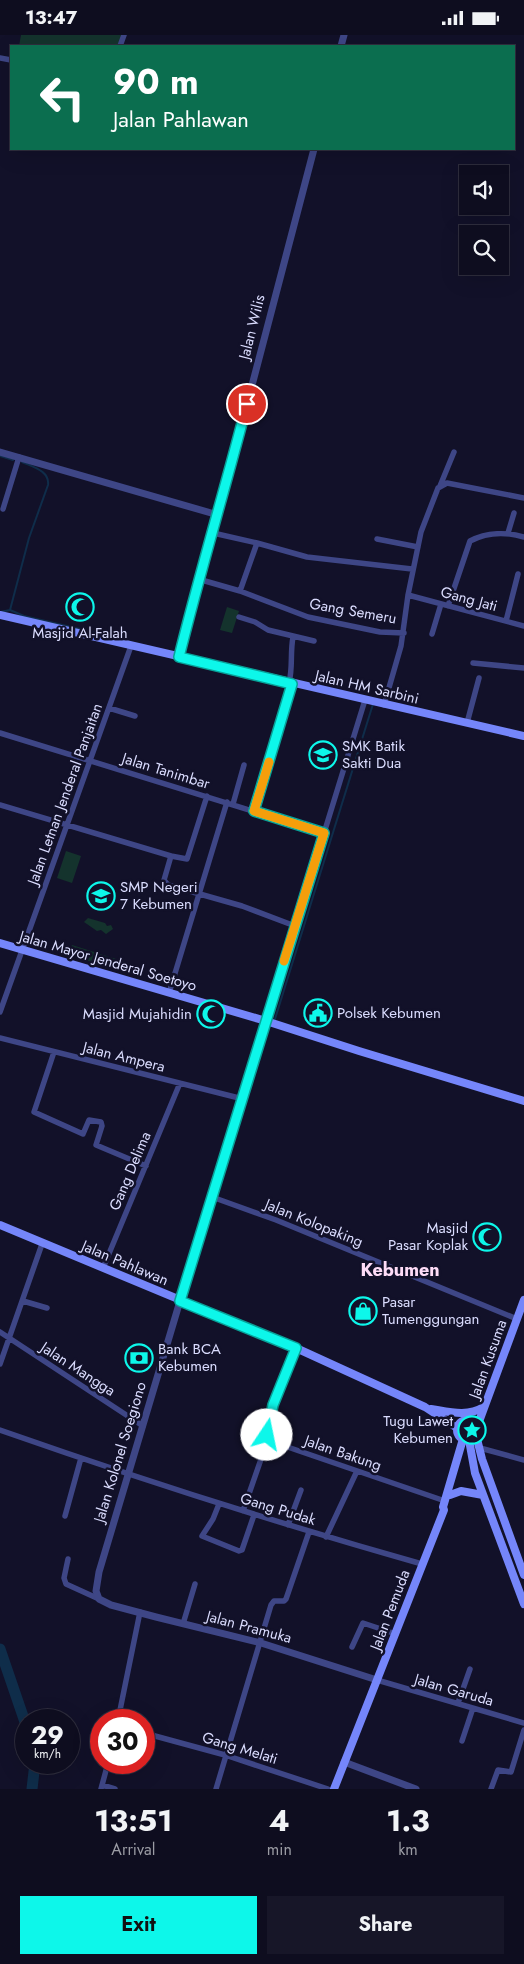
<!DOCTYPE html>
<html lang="en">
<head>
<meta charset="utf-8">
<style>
  body { margin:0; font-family:Jost,sans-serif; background:#171628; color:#f1f3f6; height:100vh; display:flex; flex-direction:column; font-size:19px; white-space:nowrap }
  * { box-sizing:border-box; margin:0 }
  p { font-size:16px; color:#9b9ca4 }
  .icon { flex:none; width:28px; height:28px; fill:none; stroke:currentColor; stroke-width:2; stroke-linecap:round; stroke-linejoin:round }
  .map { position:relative; height:1754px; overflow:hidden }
  .details { display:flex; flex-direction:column; background:#0e0d1f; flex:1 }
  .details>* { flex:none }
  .hud { position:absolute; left:10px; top:10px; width:505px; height:105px; border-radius:0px; box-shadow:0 5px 20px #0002,0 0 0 1px #2e2d3d; background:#0b6e4f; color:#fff; overflow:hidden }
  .buttons { position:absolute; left:459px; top:130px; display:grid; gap:10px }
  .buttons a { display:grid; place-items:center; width:50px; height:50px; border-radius:0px; background:#0e0d1f; box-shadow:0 5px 20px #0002,0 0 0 1px #2e2d3d; font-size:25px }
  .speed { position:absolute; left:15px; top:1674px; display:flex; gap:10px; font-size:25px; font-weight:700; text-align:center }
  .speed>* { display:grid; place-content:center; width:65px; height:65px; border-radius:50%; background:#0e0d1f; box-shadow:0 5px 20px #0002,0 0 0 1px #2e2d3d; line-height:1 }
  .speed small { font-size:12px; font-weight:400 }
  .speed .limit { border:8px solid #d22; background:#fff; color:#111 }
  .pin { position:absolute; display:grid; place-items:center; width:42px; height:42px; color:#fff; margin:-21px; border:2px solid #fff; border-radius:50%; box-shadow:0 1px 5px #0007 }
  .me { position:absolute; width:55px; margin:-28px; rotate:11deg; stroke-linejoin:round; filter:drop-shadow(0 0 4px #0008) }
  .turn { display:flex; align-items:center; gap:18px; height:105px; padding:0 20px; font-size:22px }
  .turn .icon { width:65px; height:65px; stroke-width:2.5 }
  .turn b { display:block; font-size:35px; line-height:42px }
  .eta { display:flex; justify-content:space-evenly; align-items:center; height:85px; text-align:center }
  .eta b { font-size:30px; font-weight:700; line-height:35px }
  .cta { display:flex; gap:10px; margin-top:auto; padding:10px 20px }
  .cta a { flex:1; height:58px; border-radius:0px; background:#0df7ea; color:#111; font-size:20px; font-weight:700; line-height:58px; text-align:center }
  .cta a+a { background:#171628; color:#f1f3f6 }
  .status { display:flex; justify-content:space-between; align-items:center; height:35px; padding:0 25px; background:#0e0d1f; direction:ltr }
  .status svg { height:14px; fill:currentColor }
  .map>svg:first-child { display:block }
  .green { fill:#14332d }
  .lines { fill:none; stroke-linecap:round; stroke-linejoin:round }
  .stream { stroke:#0f2d4a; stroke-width:2 }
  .river { stroke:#0f2d4a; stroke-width:11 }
  .minor { stroke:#3e4686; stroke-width:5.5 }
  .tertiary { stroke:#3e4686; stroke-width:7 }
  .secondary { stroke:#7586fa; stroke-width:8 }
  .route-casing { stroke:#08a198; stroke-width:12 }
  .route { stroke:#0df7ea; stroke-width:9 }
  .slow { stroke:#f59e0b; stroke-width:9 }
  .labels { text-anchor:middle; stroke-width:5; stroke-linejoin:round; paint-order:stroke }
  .street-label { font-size:15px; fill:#dadcfe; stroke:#121129 }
  .poi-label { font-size:15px; fill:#dadcfe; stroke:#121129; text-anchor:start }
  .quarter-label { font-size:18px; font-weight:bold; fill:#fedcf7; stroke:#121129 }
</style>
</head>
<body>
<div class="status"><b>13:47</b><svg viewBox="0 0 49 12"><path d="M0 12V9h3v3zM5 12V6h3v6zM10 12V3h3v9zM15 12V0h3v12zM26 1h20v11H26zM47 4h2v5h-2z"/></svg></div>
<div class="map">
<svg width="524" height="1754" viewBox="0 0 524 1754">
  <rect width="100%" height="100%" fill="#121129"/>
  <!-- green -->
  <path class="green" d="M 21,0 L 124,0 L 120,11 L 19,11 Z
    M 227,572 L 239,576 L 232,598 L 220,595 Z
    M 66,816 L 81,821 L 72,848 L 57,843 Z
    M 88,883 L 105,888 L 107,891 L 111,890 L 113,894 L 106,899 L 101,895 L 97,896 L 84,887 Z
    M 72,910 L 135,930 L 132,939 L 68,920 Z"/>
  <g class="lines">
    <!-- stream -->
    <path class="stream" d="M 0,421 L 13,425
      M 10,575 L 24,581 L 114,602
      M 0,577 L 10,575 L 29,503 L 48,450 C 50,436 33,432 22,427
      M 275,984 L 373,669"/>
    <!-- river -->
    <path class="river" d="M 0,1614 L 26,1690
      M 32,1754 L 35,1728"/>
    <!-- minor -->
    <path class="minor" d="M 120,11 L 124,0
      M 0,23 L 11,25
      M 440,451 L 454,417
      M 3,474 L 19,422
      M 213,498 L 257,508 L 240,556
      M 508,498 L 514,478
      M 377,504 L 418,512
      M 257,508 L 307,522 L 412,534
      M 198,544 L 240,556 L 308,582 L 380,597 L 404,598
      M 408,560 L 524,591
      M 448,571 L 470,506 C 487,497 507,497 524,502
      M 239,582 L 255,587 L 268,595 L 314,606
      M 506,586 L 518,539
      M 432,599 L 441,569
      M 473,628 L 524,633
      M 289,648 C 293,632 290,618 293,602
      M 384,670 L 401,611 L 408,560 L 421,497 L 438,453 L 447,448 L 524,463
      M 109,673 L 135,681
      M 467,688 L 479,643
      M 0,698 L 324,798
      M 233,769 L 244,730
      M 0,770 L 171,821 L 164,845 L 168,850 L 242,871 L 295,891
      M 254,776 L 292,649
      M 171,821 L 187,824 L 207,761
      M 169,958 L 227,767
      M 0,977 L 131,611
      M 0,1003 L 243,1064
      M 54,1017 L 34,1077 L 83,1099 L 89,1085 L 101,1087 L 102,1091 L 96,1110 L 146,1131
      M 212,1162 L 276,1185 L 517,1284
      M 103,1233 L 180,1048
      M 23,1266 L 47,1273
      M 180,1266 L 365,665
      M 0,1297 L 143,1391
      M 296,1313 C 289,1331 262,1387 268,1404 L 273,1407 L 445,1466
      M 0,1329 L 42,1209
      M 0,1395 C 140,1444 280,1489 422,1529
      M 480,1413 L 524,1425
      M 219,1469 L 213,1484 L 202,1501 L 239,1516 L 242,1515 L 254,1480
      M 243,1476 L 268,1404
      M 65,1481 L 81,1423
      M 288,1490 L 301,1455
      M 326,1502 L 357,1436
      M 68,1524 L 64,1543 L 66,1549 L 99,1564
      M 183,1589 L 195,1549
      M 352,1612 L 363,1588 L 396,1599
      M 377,1645 L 524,1688
      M 458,1668 L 470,1634
      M 118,1685 L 140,1577
      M 144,1698 L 225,1720 L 328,1754
      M 462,1706 L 473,1673
      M 102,1750 L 115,1754
      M 101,1754 L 108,1728
      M 216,1754 L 271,1570 L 274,1566 L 284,1566 L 286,1564 L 309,1497
      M 491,1754 L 498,1735 L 511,1737 L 524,1695"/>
    <!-- tertiary -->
    <path class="tertiary" d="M 341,11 L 344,0
      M 0,417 L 218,480
      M 179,622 L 198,544 L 218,480 L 314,114
      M 180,1266 L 99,1537 L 96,1556 L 99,1564 L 111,1570 L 156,1582 L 261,1608 L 377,1645
      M 344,1727 L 416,1754"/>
    <!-- secondary -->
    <path class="secondary" d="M 0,580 L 524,701
      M 0,908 L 266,986 L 359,1016 L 524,1066
      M 0,1190 L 296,1313 L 425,1372 L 457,1393
      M 431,1374 C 450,1377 467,1382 484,1372
      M457 1395a10 10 0 1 1 20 0a10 10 0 1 1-20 0Z
      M 477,1392 L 524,1265
      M 476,1400 L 482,1424 L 524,1540
      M 469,1405 L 475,1438 L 524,1569
      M 450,1460 L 461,1456 L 483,1460
      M 334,1754 L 444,1475 L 443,1472 L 463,1404"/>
  </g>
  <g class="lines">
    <!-- route casing -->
    <g class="route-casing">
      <path id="route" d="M 247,369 C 225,454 200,537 179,622 L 292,649 L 254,776 L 324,798 L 180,1266 L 296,1313 L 273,1370 L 267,1400"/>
    </g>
    <!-- route -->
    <use href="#route" class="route"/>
    <!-- slow -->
    <path class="slow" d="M 269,727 L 254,776 L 324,798 L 284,926"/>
  </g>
  <!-- icons -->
  <defs>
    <g id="mosque-ring" transform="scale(1.4375)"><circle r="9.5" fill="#121129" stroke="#0df7ea" stroke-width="1.5"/><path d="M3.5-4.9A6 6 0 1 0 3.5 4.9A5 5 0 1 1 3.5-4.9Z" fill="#0df7ea"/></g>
    <g id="school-ring" transform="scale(1.4375)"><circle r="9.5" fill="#121129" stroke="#0df7ea" stroke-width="1.5"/><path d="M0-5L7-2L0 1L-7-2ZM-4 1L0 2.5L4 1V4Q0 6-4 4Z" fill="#0df7ea"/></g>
    <g id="civic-ring" transform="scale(1.4375)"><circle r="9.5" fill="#121129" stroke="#0df7ea" stroke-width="1.5"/><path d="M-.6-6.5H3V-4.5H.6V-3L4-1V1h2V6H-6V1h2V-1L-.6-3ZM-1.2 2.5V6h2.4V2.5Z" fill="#0df7ea"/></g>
    <g id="shop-ring" transform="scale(1.4375)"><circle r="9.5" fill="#121129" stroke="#0df7ea" stroke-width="1.5"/><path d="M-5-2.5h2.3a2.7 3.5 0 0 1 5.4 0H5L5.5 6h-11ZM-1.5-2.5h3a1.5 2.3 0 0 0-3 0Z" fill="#0df7ea"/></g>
    <g id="bank-ring" transform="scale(1.4375)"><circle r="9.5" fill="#121129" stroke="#0df7ea" stroke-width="1.5"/><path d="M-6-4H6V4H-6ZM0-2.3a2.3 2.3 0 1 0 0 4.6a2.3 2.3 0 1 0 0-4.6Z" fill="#0df7ea"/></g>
    <g id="sight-ring" transform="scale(1.4375)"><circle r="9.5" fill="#121129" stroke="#0df7ea" stroke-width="1.5"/><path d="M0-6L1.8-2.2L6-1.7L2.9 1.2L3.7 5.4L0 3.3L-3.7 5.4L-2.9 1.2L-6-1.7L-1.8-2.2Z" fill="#0df7ea"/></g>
  </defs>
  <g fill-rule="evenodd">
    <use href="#mosque-ring" x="80" y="572"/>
    <use href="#school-ring" x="323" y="720"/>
    <use href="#school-ring" x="101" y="861"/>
    <use href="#civic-ring" x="318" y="978"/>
    <use href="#mosque-ring" x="211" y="979"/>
    <use href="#mosque-ring" x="487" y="1202"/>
    <use href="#shop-ring" x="363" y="1276"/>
    <use href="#bank-ring" x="139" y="1323"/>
    <use href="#sight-ring" x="472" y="1395"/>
  </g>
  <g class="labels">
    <!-- street labels -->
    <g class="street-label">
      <text transform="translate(252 292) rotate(-76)" y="5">Jalan Wilis</text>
      <text transform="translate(469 564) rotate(15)" y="5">Gang Jati</text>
      <text transform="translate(353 576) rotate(10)" y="5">Gang Semeru</text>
      <text transform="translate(367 652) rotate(13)" y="5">Jalan HM Sarbini</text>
      <text transform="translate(166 736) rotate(17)" y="5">Jalan Tanimbar</text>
      <text transform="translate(65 759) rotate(-70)" y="5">Jalan Letnan Jenderal Panjaitan</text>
      <text transform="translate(108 926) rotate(16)" y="5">Jalan Mayor Jenderal Soetoyo</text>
      <text transform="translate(124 1022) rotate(14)" y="5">Jalan Ampera</text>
      <text transform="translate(130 1136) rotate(-67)" y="5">Gang Delima</text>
      <text transform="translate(314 1188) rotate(22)" y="5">Jalan Kolopaking</text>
      <text transform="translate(125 1228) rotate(23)" y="5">Jalan Pahlawan</text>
      <text transform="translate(488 1324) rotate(-70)" y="5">Jalan Kusuma</text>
      <text transform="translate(78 1334) rotate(33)" y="5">Jalan Mangga</text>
      <text transform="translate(120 1417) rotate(-73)" y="5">Jalan Kolonel Soegiono</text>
      <text transform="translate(343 1418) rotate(19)" y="5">Jalan Bakung</text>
      <text transform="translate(278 1474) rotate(17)" y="5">Gang Pudak</text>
      <text transform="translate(390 1575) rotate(-69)" y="5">Jalan Pemuda</text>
      <text transform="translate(249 1592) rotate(15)" y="5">Jalan Pramuka</text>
      <text transform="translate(454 1655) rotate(16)" y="5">Jalan Garuda</text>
      <text transform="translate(240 1713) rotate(17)" y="5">Gang Melati</text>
    </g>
    <!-- poi labels -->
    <g class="poi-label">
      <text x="80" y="603" text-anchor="middle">Masjid Al-Falah</text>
      <text x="342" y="716">SMK Batik<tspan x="342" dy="17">Sakti Dua</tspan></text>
      <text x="120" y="857">SMP Negeri<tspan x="120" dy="17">7 Kebumen</tspan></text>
      <text x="337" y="983">Polsek Kebumen</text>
      <text x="192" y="984" text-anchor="end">Masjid Mujahidin</text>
      <text x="468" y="1198" text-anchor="end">Masjid<tspan x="468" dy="17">Pasar Koplak</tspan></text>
      <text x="382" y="1272">Pasar<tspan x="382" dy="17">Tumenggungan</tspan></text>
      <text x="158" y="1319">Bank BCA<tspan x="158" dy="17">Kebumen</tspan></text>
      <text x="453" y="1391" text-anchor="end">Tugu Lawet<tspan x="453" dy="17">Kebumen</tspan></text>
    </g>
    <!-- quarter labels -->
    <g class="quarter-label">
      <text x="400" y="1241">Kebumen</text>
    </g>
  </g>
</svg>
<div class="buttons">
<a><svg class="icon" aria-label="sound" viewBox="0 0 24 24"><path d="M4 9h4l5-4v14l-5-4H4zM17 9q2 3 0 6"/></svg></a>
<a><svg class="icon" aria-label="search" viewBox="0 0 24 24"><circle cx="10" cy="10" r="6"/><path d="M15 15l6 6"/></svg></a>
</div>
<div class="speed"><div>29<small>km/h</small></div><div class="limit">30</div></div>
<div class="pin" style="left:247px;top:369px;background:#d93025"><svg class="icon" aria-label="arrive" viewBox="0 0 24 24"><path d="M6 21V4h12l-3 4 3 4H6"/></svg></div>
<svg class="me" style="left:267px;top:1400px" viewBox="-20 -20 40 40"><circle r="19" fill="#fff"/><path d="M0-13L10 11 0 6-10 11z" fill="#0df7ea"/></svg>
<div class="hud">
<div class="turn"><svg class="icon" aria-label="left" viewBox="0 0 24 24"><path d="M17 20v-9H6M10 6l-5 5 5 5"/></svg><div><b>90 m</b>Jalan Pahlawan</div></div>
</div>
</div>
<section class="details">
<div class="eta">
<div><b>13:51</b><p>Arrival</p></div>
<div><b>4</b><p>min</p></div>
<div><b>1.3</b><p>km</p></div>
</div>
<div class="cta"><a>Exit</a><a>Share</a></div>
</section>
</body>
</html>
